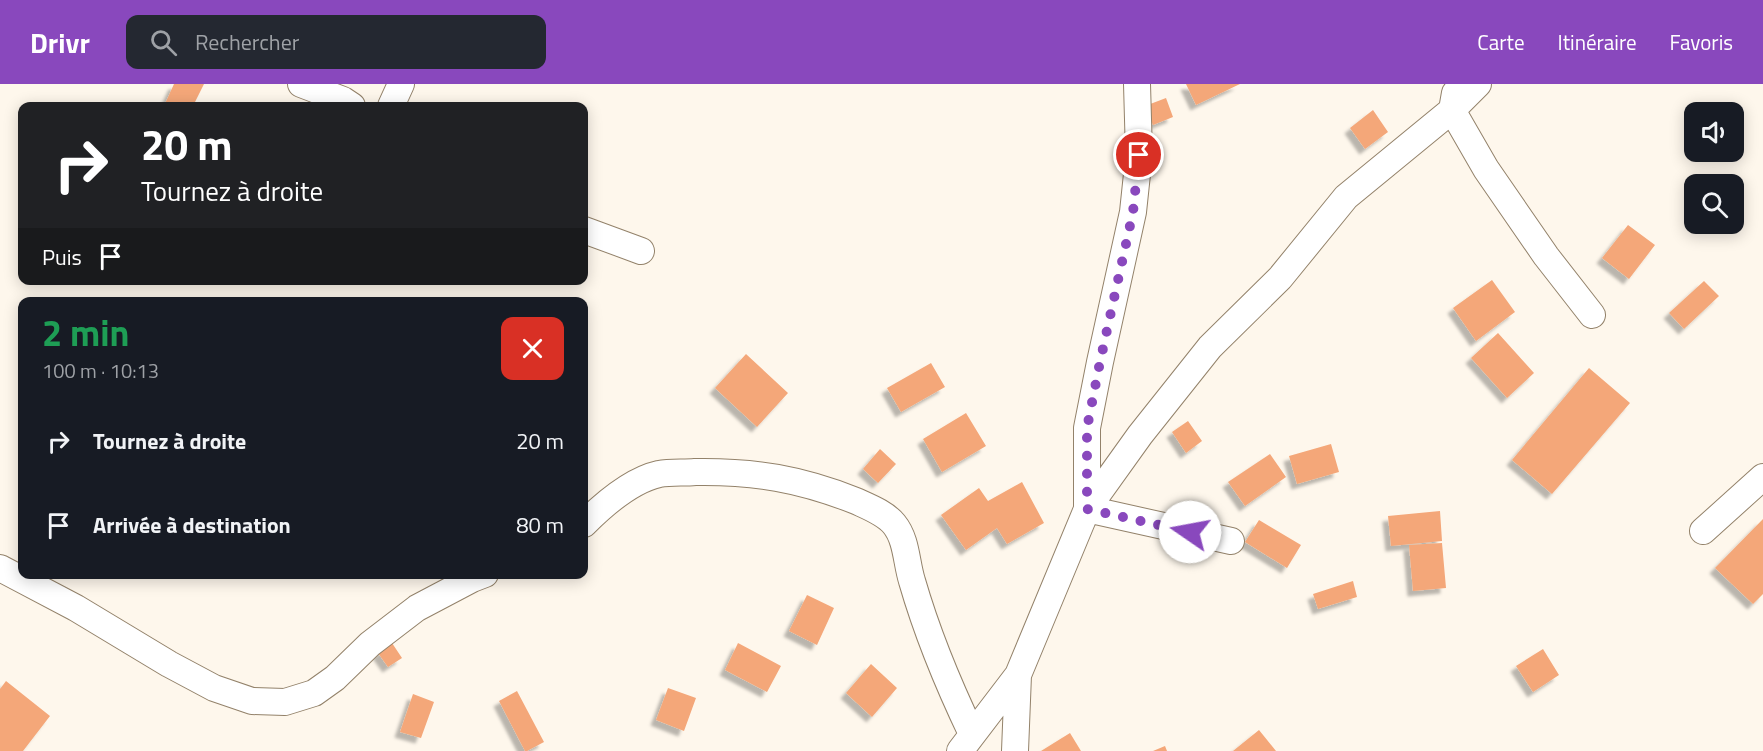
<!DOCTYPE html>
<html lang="fr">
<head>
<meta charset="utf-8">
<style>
  body { margin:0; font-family:"Titillium Web",sans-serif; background:#242831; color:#f1f3f6; height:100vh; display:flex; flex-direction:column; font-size:22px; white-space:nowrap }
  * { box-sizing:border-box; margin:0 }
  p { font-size:20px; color:#9ea1a6 }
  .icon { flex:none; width:33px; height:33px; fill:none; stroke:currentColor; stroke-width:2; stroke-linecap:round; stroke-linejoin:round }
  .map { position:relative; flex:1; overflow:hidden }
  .panel { position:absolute; left:18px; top:213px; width:570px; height:282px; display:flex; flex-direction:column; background:#171b24; border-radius:12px; box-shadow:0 3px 15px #0003 }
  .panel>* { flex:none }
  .hud { position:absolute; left:18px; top:18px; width:570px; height:183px; border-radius:12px; box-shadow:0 3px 15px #0003; background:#202124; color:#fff; overflow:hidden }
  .controls { position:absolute; left:1684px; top:18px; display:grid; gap:12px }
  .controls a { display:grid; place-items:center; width:60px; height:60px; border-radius:12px; background:#171b24; box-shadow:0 3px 15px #0003; font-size:30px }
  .pin { position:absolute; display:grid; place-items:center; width:51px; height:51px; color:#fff; margin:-26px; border:3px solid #fff; border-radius:50%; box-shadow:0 2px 6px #0007 }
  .me { position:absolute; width:66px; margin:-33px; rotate:282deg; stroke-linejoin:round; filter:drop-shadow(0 0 4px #0008) }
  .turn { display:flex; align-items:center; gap:21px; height:126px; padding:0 24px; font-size:27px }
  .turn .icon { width:78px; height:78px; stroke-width:2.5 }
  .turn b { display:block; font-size:42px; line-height:51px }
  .then { display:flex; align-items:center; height:57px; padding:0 24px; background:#0003; gap:12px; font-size:22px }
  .round { display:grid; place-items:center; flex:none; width:63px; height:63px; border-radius:12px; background:#242831 }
  .headline { display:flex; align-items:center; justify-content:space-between; height:102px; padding:0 24px }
  h1 { font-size:36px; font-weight:700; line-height:45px; color:#1e9e55 }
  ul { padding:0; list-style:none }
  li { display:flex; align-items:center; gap:18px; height:84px; padding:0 24px }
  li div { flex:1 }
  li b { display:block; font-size:22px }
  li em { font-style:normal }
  header { display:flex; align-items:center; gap:36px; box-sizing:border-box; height:84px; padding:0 30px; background:#8948bd; color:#fff }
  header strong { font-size:28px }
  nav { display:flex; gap:33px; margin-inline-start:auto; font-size:21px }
  .search { width:420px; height:54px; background:#242831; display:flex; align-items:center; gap:15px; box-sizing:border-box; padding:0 21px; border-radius:12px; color:#9ea1a6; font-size:22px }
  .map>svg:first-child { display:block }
  .building { fill:#f4a779; filter:url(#shadow) }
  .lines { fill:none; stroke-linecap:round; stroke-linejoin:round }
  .minor-casing { stroke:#93826a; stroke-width:28 }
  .minor { stroke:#fff; stroke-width:26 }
  .route { stroke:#8948bd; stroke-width:10; stroke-dasharray:0 18 }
</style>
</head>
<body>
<header>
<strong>Drivr</strong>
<div class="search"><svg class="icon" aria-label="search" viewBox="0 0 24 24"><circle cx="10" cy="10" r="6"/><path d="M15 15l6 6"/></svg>Rechercher</div>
<nav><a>Carte</a><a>Itinéraire</a><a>Favoris</a></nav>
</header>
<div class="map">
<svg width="1763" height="667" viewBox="0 0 1763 667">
  <defs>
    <filter id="shadow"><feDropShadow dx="-5.5" dy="5.5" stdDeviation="1.5" flood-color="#0004"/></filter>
  </defs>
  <rect width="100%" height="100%" fill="#fef7ec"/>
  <!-- building -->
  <path class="building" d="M 174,0 L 204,0 L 193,22 L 164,22 Z
    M 1186,0 L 1240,0 L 1196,21 Z
    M 1166,14 L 1173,33 L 1153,41 L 1145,22 Z
    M 1373,26 L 1388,48 L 1365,65 L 1350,44 Z
    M 1628,141 L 1655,161 L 1629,195 L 1602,174 Z
    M 1492,196 L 1515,228 L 1476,257 L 1453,224 Z
    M 1704,197 L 1719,212 L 1684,245 L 1669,229 Z
    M 1498,249 L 1534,289 L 1507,314 L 1471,274 Z
    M 746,270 L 788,309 L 757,343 L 715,304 Z
    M 931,279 L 945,303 L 901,328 L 887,304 Z
    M 1589,284 L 1630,319 L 1552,410 L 1512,376 Z
    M 966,329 L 986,362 L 942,388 L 923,355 Z
    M 1188,337 L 1202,357 L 1186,369 L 1172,348 Z
    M 1331,360 L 1339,388 L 1297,400 L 1289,372 Z
    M 880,365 L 896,380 L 878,399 L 863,385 Z
    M 1270,370 L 1286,393 L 1245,422 L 1228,398 Z
    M 1022,398 L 1044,439 L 1007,460 L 997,444 L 966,466 L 941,431 L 979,404 L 988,417 Z
    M 1440,427 L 1442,457 L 1391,462 L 1388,432 Z
    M 1763,435 L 1763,510 L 1753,520 L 1715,484 Z
    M 1259,436 L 1301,461 L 1287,484 L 1245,458 Z
    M 1442,459 L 1446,504 L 1413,507 L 1409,461 Z
    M 1353,497 L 1357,513 L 1318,525 L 1313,510 Z
    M 807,511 L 834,524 L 817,561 L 789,547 Z
    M 392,559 L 402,574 L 388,583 L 378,569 Z
    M 738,559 L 781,582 L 767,608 L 725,586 Z
    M 1543,565 L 1559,591 L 1533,608 L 1516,582 Z
    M 871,580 L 897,604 L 872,633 L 846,609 Z
    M 6,597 L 50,632 L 23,667 L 0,667 L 0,605 Z
    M 668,604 L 696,614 L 684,647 L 656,636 Z
    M 517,607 L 544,658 L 527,667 L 525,667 L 499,617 Z
    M 413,610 L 434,618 L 421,654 L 400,648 Z
    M 1259,646 L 1276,667 L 1233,667 Z
    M 1070,649 L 1081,667 L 1041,667 Z
    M 1165,662 L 1167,667 L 1153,667 Z"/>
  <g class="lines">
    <!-- minor casing -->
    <g class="minor-casing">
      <path id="minor" d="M 301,0 L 343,16 L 352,22
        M 1137,0 L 1139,71 L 1133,128 L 1100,278 L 1087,344 L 1087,425 L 1231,457
        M 1455,9 L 1452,26 L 1486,85 L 1546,172 L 1592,231
        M 391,22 L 401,0
        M 584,146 L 641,167
        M 584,440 C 603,421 632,396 659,390 C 670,388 684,389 695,388 C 754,387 801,395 856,417 C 869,423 885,429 894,440 C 907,456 906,478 912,497 C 927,549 948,600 972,650
        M 1703,447 L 1763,393
        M 0,484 L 76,524 L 169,580 L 214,604 L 252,617 L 285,618 L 314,609 L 335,594 L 370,560 L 417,524 L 472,495 L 485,490
        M 960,667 L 1018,591 L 1087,425 L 1140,351 L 1210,263 L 1280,194 L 1346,113 L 1452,26 L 1478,0
        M 1015,667 L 1018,591"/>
    </g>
    <!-- minor -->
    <use href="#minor" class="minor"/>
  </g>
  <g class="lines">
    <!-- route -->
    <path class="route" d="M 1139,71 L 1133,128 L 1100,278 L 1087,344 L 1087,425 L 1190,448"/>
  </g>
</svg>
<div class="controls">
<a><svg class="icon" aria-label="sound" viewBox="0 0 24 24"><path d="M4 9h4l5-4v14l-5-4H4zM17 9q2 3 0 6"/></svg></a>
<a><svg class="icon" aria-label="search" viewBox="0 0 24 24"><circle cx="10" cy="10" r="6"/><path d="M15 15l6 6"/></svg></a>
</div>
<div class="pin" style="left:1139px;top:71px;background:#d93025"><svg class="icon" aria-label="arrive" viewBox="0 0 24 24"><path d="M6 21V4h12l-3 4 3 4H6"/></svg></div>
<svg class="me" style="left:1190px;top:448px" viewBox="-20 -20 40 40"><circle r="19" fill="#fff"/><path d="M0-13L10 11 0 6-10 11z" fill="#8948bd"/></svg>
<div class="hud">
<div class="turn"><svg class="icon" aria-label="right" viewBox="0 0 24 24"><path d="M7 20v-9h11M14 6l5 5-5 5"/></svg><div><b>20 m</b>Tournez à droite</div></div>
<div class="then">Puis<svg class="icon" aria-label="arrive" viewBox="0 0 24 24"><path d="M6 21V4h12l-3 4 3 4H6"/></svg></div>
</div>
<section class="panel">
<div class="headline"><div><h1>2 min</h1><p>100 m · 10:13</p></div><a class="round" style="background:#d93025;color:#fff"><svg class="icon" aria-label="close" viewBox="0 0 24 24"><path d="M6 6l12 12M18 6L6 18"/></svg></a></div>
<ul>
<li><svg class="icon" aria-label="right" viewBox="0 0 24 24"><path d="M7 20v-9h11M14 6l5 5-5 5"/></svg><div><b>Tournez à droite</b></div><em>20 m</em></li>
<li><svg class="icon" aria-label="arrive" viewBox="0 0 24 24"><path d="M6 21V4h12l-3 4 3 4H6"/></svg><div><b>Arrivée à destination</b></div><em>80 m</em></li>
</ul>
</section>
</div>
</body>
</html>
